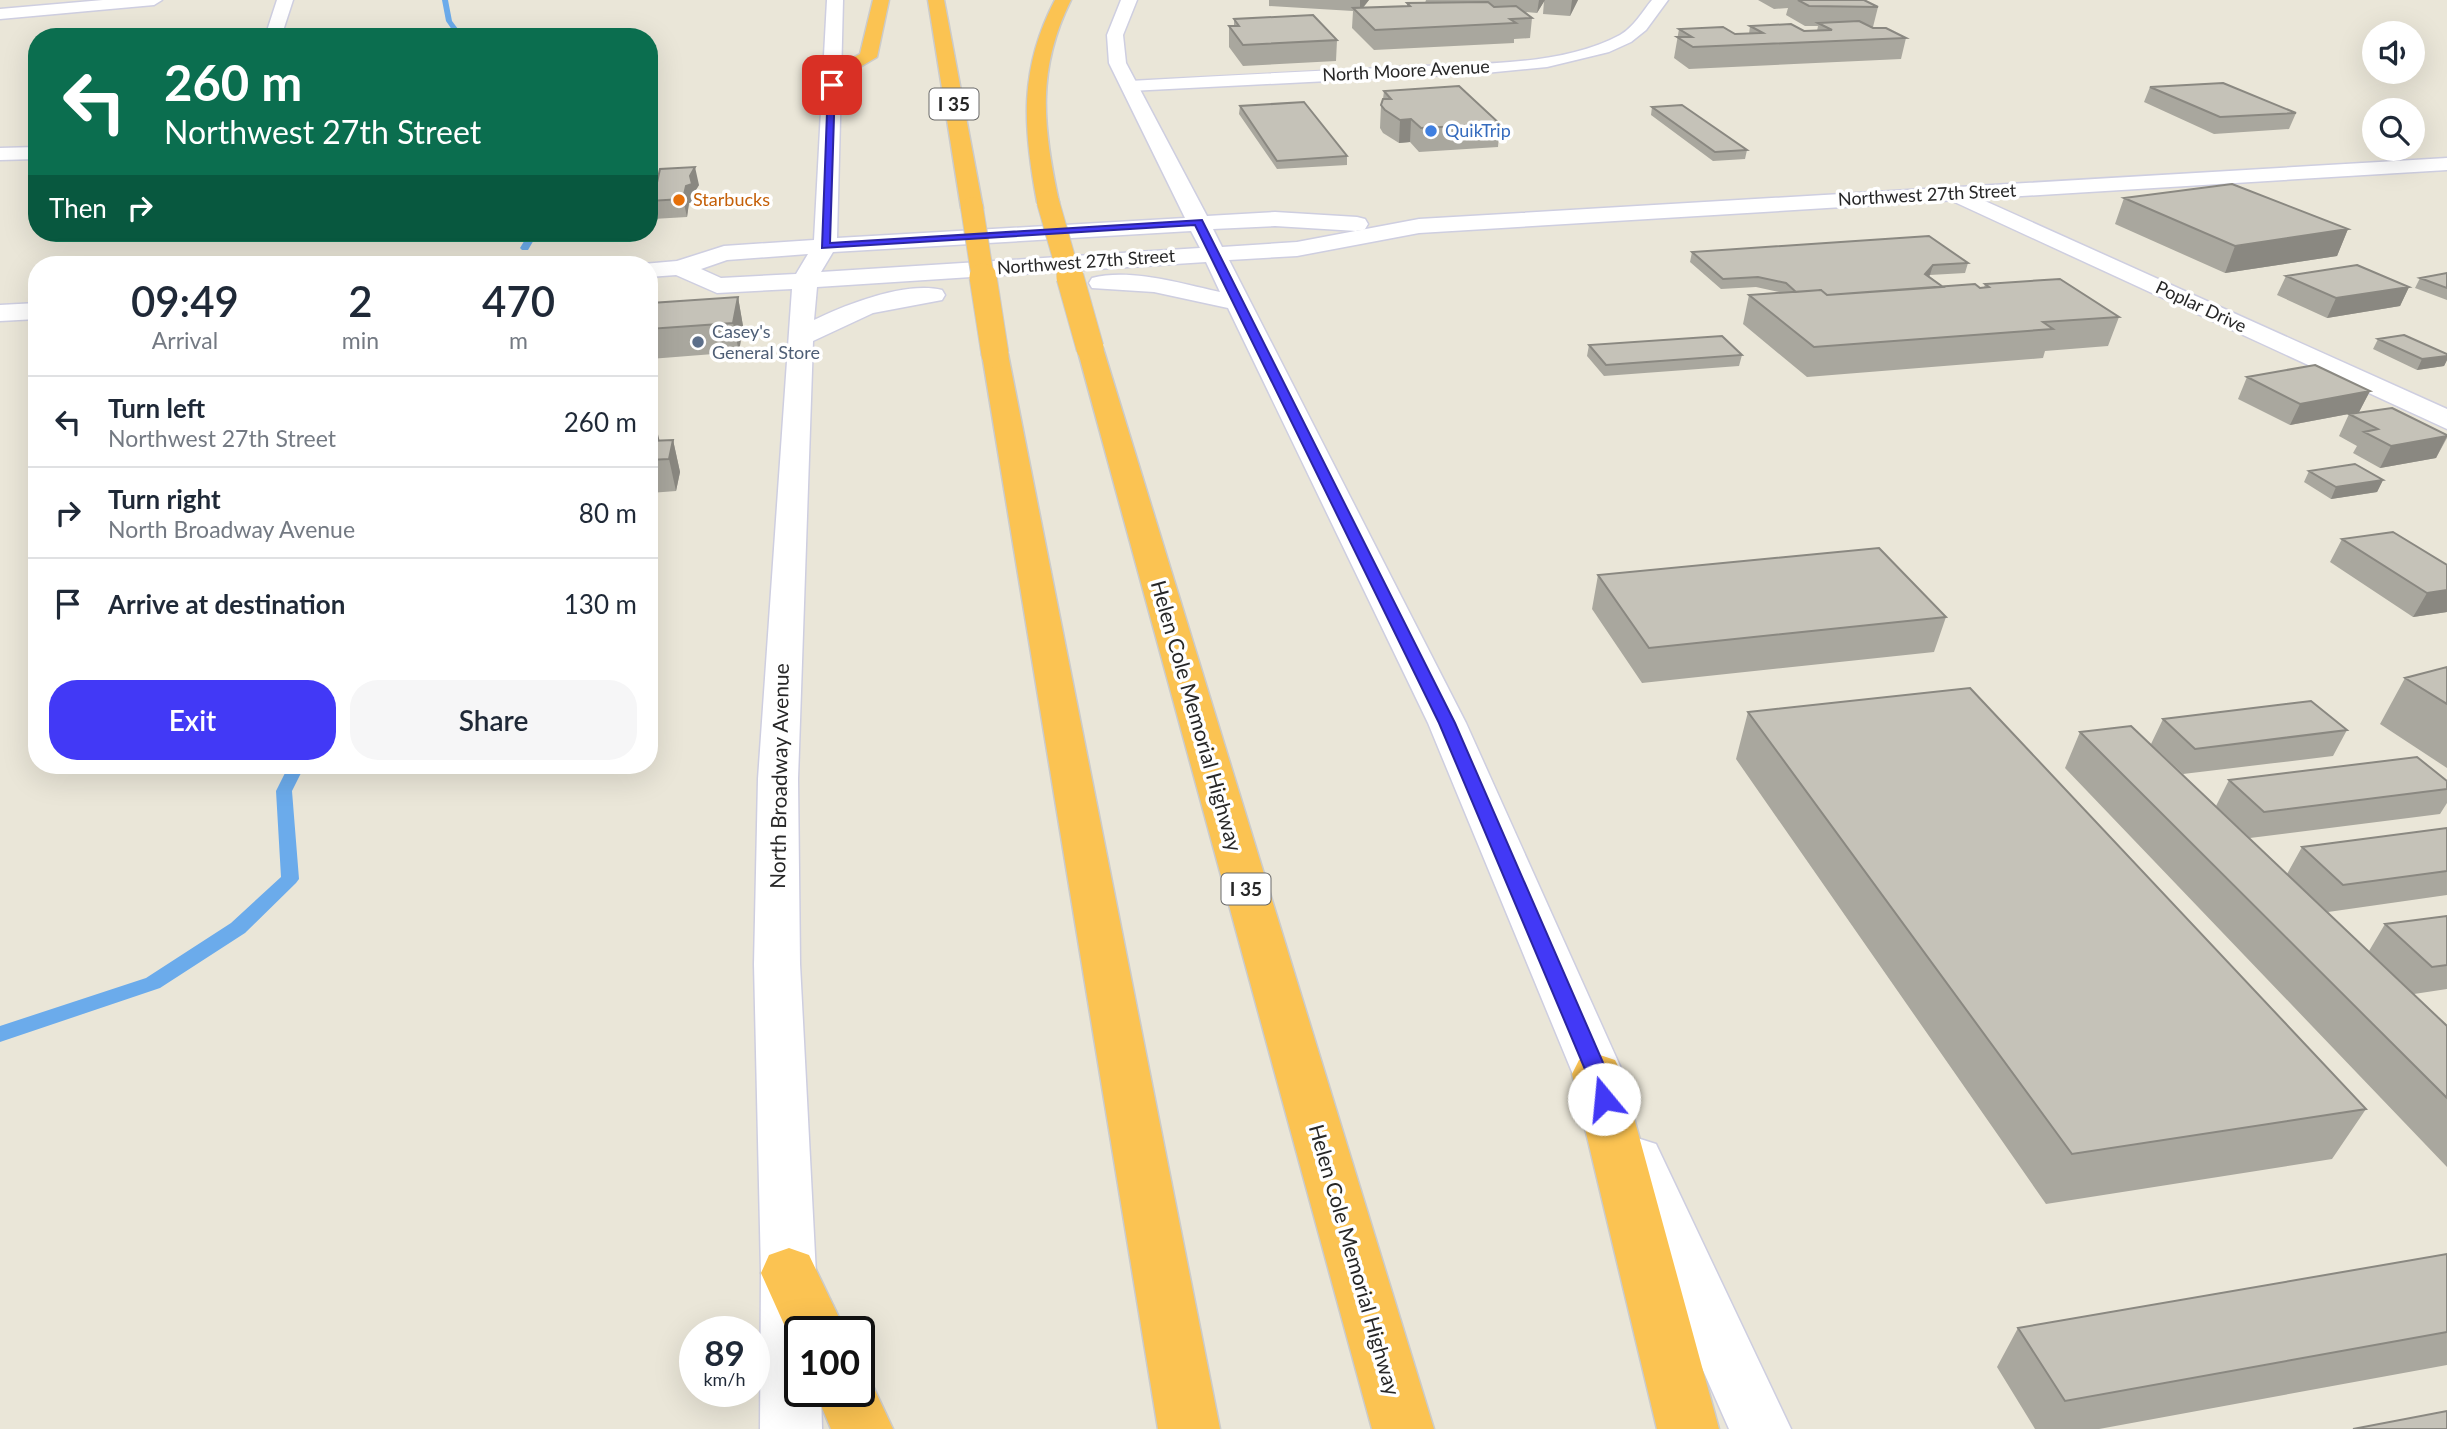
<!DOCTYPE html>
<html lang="en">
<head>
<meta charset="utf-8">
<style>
  body { margin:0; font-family:Lato,sans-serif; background:#f6f6f7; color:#1f2937; height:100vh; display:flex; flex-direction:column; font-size:26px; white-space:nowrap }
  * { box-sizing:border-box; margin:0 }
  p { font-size:23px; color:#747a83 }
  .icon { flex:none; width:38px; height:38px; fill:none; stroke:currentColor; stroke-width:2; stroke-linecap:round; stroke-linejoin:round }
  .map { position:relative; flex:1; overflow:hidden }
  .sheet { position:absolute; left:28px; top:256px; width:630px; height:518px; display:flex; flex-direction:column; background:#fff; border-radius:28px; box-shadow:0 7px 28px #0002 }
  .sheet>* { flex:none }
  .guide { position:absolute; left:28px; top:28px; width:630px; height:214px; border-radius:28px; box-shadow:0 7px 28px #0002; background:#0b6e4f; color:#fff; overflow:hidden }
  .controls { position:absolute; left:2362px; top:21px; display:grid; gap:14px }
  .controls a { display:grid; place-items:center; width:63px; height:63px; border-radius:50%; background:#fff; box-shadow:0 7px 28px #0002; font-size:35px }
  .speed { position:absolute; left:679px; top:1316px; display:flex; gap:14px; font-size:35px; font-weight:700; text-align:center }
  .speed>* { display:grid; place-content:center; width:91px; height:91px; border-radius:50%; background:#fff; box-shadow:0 7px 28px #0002; line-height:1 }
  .speed small { font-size:18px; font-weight:400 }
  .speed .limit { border:4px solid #111; border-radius:10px; background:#fff; color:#111 }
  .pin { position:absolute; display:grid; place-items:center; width:60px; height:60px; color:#fff; margin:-30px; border-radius:14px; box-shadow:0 4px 10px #0006 }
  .me { position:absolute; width:77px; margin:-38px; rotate:343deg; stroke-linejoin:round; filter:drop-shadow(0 0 5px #0008) }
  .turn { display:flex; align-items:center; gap:24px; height:147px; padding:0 21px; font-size:32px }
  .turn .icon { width:91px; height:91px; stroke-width:2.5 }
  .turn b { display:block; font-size:49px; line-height:60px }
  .then { display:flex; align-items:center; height:66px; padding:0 21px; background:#0003; gap:14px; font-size:26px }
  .eta { display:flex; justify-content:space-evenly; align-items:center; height:119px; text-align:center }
  .eta b { font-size:42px; font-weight:600; line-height:49px }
  .primary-button { display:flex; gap:14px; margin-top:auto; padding:14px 21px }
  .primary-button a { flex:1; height:80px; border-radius:28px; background:#4239f6; color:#fff; font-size:28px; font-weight:600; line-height:80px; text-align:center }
  .primary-button a+a { background:#f6f6f7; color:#1f2937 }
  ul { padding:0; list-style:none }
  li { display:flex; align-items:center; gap:21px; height:91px; padding:0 21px; border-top:2px solid #e0e1e3 }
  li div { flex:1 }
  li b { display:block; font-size:26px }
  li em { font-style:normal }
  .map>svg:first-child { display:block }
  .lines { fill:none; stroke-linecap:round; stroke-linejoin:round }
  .stream { fill:#6babeb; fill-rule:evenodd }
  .minor-casing { stroke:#cecee0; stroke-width:3 }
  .secondary-casing { stroke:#cecee0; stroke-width:3 }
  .motorway-casing { stroke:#cbcbcb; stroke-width:3 }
  .minor { fill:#fff; fill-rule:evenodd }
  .secondary { fill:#fff; fill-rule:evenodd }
  .motorway { fill:#fbc352; fill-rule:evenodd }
  .motorway-bridge-far1-casing { stroke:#cbcbcb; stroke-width:24; stroke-linecap:butt }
  .motorway-bridge-casing { stroke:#cbcbcb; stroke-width:29; stroke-linecap:butt }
  .motorway-bridge-far1 { stroke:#fbc352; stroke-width:22 }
  .motorway-bridge { stroke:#fbc352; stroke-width:27 }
  .wall { fill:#a9a79e }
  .shaded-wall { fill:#8a8881 }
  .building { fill:#c5c2b8; stroke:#8a8881; stroke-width:2 }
  .route { fill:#4239f6; stroke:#2b25a0; stroke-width:2 }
  .shop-dot { fill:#3f7fe0; stroke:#fff; stroke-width:2.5 }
  .food-dot { fill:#e8710a; stroke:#fff; stroke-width:2.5 }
  .service-dot { fill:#5c6f8a; stroke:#fff; stroke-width:2.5 }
  .labels { text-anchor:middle; stroke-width:7; stroke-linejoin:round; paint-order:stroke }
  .far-street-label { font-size:18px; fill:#272727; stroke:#fff }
  .far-shop-label { font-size:18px; fill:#366cbe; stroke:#fff; text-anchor:start }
  .far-food-label { font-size:18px; fill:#c56008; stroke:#fff; text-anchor:start }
  .far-service-label { font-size:18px; fill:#4e5e75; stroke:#fff; text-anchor:start }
  .shield { fill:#fff; stroke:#686868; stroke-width:2 }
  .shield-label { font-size:19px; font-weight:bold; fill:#272727 }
  .street-label { font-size:21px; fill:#272727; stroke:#fff }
</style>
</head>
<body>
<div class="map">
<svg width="2447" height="1429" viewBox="0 0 2447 1429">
  <rect width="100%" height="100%" fill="#eae6d8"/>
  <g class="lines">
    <!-- stream -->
    <path class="stream" d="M 442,0 L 448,0 L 452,21 L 464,37 L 457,37 L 446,21 Z
      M 529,233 L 538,233 L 528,250 L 522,250 L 520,248 Z
      M 289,765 L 305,765 L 292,791 L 299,879 L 296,883 L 245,933 L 160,988 L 0,1042 L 0,1026 L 146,978 L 231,923 L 281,877 L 276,791 Z"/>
    <!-- minor casing -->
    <g class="minor-casing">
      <path id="minor" d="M 103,0 L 162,0 L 154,5 L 0,19 L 0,9 Z
        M 277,0 L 293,0 L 281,37 L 265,37 Z
        M 1652,0 L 1668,0 L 1646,30 L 1631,42 L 1609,52 L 1547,67 L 1485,73 L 1130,91 L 1121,86 L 1130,81 C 1220,76 1310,71 1401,67 C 1468,63 1559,68 1620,35 C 1634,27 1642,12 1652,0 Z
        M 37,147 L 37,159 L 0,160 L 0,148 Z
        M 1956,188 L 2447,409 L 2447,429 L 1948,199 L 1945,194 L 1948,189 Z"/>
    </g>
    <!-- secondary casing -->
    <g class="secondary-casing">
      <path id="secondary" d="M 827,0 L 843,0 L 837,238 L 1185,218 L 1109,63 L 1107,35 L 1121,0 L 1137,0 L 1123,35 L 1126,63 L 1207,216 L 1275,212 L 1357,217 L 1365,219 L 1368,224 L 1365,229 L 1357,231 L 1275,226 L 1213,229 L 1222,247 L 1297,242 L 1419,219 L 2447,158 L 2447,170 L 1419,233 L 1297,256 L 1229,260 L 1466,723 L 1638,1106 L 1630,1121 L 1612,1127 L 1594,1121 L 1586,1106 L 1428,723 L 1228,308 L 1154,292 L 1092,288 L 1089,283 L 1092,278 C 1131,268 1182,284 1220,292 L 1206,262 L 817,287 L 814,320 C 847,304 906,281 942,290 L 945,295 L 942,300 L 873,313 L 813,341 L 798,779 L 800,964 L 819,1332 L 800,1332 L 800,1391 L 821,1391 L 822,1429 L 760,1429 L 761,1273 L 754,964 L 758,779 L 792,289 L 717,293 L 676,275 L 649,277 L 649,264 L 643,264 L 677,261 L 724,246 L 814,240 ZM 1191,231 L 1200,248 L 821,272 L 833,252 ZM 808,254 L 796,274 L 721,278 L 701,269 L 727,260 Z
        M 37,303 L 37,319 L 0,321 L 0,305 Z
        M 1637,1138 L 1656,1144 L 1791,1429 L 1729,1429 L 1610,1160 L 1618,1144 Z"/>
    </g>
    <!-- motorway casing -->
    <g class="motorway-casing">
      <path id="motorway" d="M 873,0 L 889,0 L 877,57 L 838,80 L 826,80 L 823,76 L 826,72 L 860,54 Z
        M 928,0 L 944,0 L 983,208 L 980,213 L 964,213 L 961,208 Z
        M 1055,0 L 1071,0 C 1036,70 1043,128 1059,202 L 1056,207 L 1040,207 L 1037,202 C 1023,127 1019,69 1055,0 Z
        M 1090,340 L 1099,342 L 1103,348 L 1434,1429 L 1372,1429 L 1077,348 L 1081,342 Z
        M 995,346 L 1004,348 L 1008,354 L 1220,1429 L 1158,1429 L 982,354 L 986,348 Z
        M 1597,1054 L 1615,1060 L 1622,1074 L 1719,1429 L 1657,1429 L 1572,1074 L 1579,1060 Z
        M 789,1248 L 809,1255 L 846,1332 L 800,1332 L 800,1352 L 796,1351 L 761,1273 L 769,1255 Z
        M 859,1368 L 866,1371 L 893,1429 L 831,1429 L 815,1391 L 859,1391 Z"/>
    </g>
    <!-- minor -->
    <use href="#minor" class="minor"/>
    <!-- secondary -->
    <use href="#secondary" class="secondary"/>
    <!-- motorway -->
    <use href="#motorway" class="motorway"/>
    <!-- motorway-bridge-far1 casing -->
    <g class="motorway-bridge-far1-casing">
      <path id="motorway-bridge-far1" d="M 1048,202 L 1070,279
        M 972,208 L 983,279"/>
    </g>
    <!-- motorway-bridge casing -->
    <g class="motorway-bridge-casing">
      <path id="motorway-bridge" d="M 983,277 L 995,354
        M 1070,277 L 1090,348"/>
    </g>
    <!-- motorway-bridge-far1 -->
    <use href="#motorway-bridge-far1" class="motorway-bridge-far1"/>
    <!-- motorway-bridge -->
    <use href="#motorway-bridge" class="motorway-bridge"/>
  </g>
  <!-- wall -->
  <path class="wall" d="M 1269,0 L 1369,0 L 1363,8 L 1407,6 L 1407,3 L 1425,3 L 1426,0 L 1578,0 L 1570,16 L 1543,14 L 1544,1 L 1537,13 L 1526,12 L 1532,18 L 1530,38 L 1514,39 L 1514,43 L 1374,50 L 1352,28 L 1353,11 L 1269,6 Z
    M 1758,0 L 1864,0 L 1878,7 L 1873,27 L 1870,27 L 1906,38 L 1901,59 L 1689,69 L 1674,58 L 1679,29 L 1735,34 L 1749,34 L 1750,26 L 1804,31 L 1817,31 L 1818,26 L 1805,26 L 1786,15 L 1788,8 L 1774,9 Z
    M 1234,19 L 1337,40 L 1336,61 L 1243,66 L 1229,47 L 1229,26 L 1234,26 Z
    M 2150,87 L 2296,113 L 2289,129 L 2214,134 L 2144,102 Z
    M 1384,91 L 1500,124 L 1498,147 L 1419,152 L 1410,142 L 1399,143 L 1383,133 L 1380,128 L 1381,105 L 1383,99 Z
    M 1240,106 L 1347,156 L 1347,165 L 1277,169 L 1239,114 Z
    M 1652,107 L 1747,150 L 1745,159 L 1713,161 L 1651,115 Z
    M 699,185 L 694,193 L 696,202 L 689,203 L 687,217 L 653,219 L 649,203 L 649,189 Z
    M 2124,198 L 2348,229 L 2337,256 L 2225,273 L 2115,224 Z
    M 1692,252 L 1968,263 L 1965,273 L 1930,275 L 1929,276 L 1943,287 L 1984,288 L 1985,284 L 2119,317 L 2108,346 L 2045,351 L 2043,358 L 1807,377 L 1743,324 L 1749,295 L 1783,293 L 1756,287 L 1721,289 L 1690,262 Z
    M 2447,273 L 2447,300 L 2415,288 L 2420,278 Z
    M 2286,276 L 2409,287 L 2400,306 L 2327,318 L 2277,295 Z
    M 738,297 L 743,326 L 739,352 L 650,359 L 649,354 L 649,309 Z
    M 2378,339 L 2447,354 L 2447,360 L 2444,366 L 2417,370 L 2373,349 Z
    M 1589,345 L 1742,355 L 1739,366 L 1604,376 L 1587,356 Z
    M 2247,377 L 2370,391 L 2359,412 L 2447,435 L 2447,438 L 2436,458 L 2380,468 L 2353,453 L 2357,446 L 2339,436 L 2349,414 L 2290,425 L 2238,399 Z
    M 649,415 L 653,415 L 659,441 L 673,440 L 680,472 L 676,491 L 650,493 L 649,497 Z
    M 2309,471 L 2383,480 L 2377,492 L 2331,499 L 2304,482 Z
    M 2342,539 L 2447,565 L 2447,612 L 2413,617 L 2330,562 Z
    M 1598,575 L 1946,617 L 1934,652 L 1642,683 L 1592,609 Z
    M 2447,667 L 2447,768 L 2380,724 L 2405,678 Z
    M 1748,712 L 2366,1109 L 2332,1159 L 2046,1204 L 1736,759 Z
    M 2163,719 L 2347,730 L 2333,756 L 2183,774 L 2151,744 Z
    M 2080,732 L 2447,1026 L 2447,1167 L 2065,768 Z
    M 2229,780 L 2447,781 L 2447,803 L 2440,814 L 2250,838 L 2216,806 Z
    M 2447,828 L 2447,895 L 2328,912 L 2287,874 L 2302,847 Z
    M 2447,916 L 2447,989 L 2414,994 L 2369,951 L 2385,924 Z
    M 2447,1254 L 2447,1365 L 2099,1429 L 2035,1429 L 1997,1367 L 2018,1328 Z"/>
  <!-- shaded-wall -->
  <path class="shaded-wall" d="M 1360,0 L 1369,0 L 1360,11 Z
    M 1539,0 L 1545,0 L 1537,13 Z
    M 1572,0 L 1578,0 L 1570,16 Z
    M 1411,119 L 1410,142 L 1399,143 L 1400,120 Z
    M 695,167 L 699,185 L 694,193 L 696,202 L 689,203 L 687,217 L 683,199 L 686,186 Z
    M 2348,229 L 2337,256 L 2225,273 L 2235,246 Z
    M 1933,265 L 1930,275 L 1922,283 L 1925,274 Z
    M 2409,287 L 2400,306 L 2327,318 L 2336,298 Z
    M 738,297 L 743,326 L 739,352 L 733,323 Z
    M 2447,356 L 2447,360 L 2444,366 L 2417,370 L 2422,359 Z
    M 2370,391 L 2359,412 L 2290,425 L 2300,404 Z
    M 653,415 L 661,446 L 649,456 L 649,429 Z
    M 2447,436 L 2436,458 L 2380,468 L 2391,446 Z
    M 673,440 L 680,472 L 676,491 L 669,459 Z
    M 2383,480 L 2377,492 L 2331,499 L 2336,487 Z
    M 2447,590 L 2447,612 L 2413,617 L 2427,593 Z"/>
  <!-- building -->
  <path class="building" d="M 1798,0 L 1864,0 L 1878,7 L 1809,6 Z
    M 1488,2 L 1494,7 L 1516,6 L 1532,18 L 1510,19 L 1516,23 L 1375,30 L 1353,8 L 1410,6 L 1407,3 Z
    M 1313,15 L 1337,40 L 1243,45 L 1229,26 L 1239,26 L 1234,19 Z
    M 1859,21 L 1873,28 L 1886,28 L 1906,38 L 1693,47 L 1677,37 L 1692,37 L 1679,29 L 1723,27 L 1735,34 L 1763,33 L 1750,26 L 1791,24 L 1804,31 L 1832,30 L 1818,23 Z
    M 2223,83 L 2296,113 L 2220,117 L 2150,87 Z
    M 1459,86 L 1500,124 L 1421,128 L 1411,119 L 1400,120 L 1385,110 L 1381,105 L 1383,99 L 1391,99 L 1384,91 Z
    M 1304,102 L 1347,156 L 1277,161 L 1240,106 Z
    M 1682,105 L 1747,150 L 1715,152 L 1652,107 Z
    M 695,167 L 690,176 L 692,184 L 686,186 L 683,199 L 649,201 L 654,193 L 649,193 L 649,189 L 650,188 L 656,187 L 660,169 Z
    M 2232,184 L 2348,229 L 2235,246 L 2124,198 Z
    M 1929,236 L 1968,263 L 1933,265 L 1925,274 L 1943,287 L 1827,295 L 1821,290 L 1796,292 L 1786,283 L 1758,277 L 1723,279 L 1692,252 Z
    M 2357,265 L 2409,287 L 2336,298 L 2286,276 Z
    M 2447,273 L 2447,288 L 2420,278 Z
    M 2060,279 L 2119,317 L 2043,322 L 2053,329 L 1814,347 L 1749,295 L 1821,290 L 1827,295 L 1975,284 L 1980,288 L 1989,287 L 1985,284 Z
    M 738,297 L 733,323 L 649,329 L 649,309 L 651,303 Z
    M 2404,335 L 2447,354 L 2447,356 L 2422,359 L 2378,339 Z
    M 1722,336 L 1742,355 L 1606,365 L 1589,345 Z
    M 2315,365 L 2370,391 L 2300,404 L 2247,377 Z
    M 2392,408 L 2447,435 L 2447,436 L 2391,446 L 2364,432 L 2378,429 L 2349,414 Z
    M 649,415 L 653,415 L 649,429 Z
    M 673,440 L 669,459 L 649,460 L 649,441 Z
    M 2355,464 L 2383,480 L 2336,487 L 2309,471 Z
    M 2393,532 L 2447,565 L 2447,590 L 2427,593 L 2342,539 Z
    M 1879,548 L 1946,617 L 1649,648 L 1598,575 Z
    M 2447,667 L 2447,704 L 2405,678 Z
    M 1970,688 L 2366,1109 L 2072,1154 L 1748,712 Z
    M 2311,701 L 2347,730 L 2195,749 L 2163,719 Z
    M 2131,726 L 2447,1026 L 2447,1098 L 2080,732 Z
    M 2417,757 L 2447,781 L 2447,789 L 2264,812 L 2229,780 Z
    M 2447,828 L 2447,871 L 2343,885 L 2302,847 Z
    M 2447,916 L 2447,965 L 2432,967 L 2385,924 Z
    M 2447,1254 L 2447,1332 L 2065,1401 L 2018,1328 Z
    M 2447,1411 L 2447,1429 L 2353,1429 Z"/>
  <!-- route -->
  <path class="route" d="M 832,82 L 835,85 L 830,243 L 1202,220 L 1455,723 L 1608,1074 L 1614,1099 L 1611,1105 L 1604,1108 L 1596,1105 L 1587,1074 L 1439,723 L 1195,225 L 822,248 L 828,85 Z"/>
  <!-- markers -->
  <circle class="shop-dot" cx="1431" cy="131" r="7"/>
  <circle class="food-dot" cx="679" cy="200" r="7"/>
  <circle class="service-dot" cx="698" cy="342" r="7"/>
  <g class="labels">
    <!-- far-street labels -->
    <g class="far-street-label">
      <text transform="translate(1406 71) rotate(-3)" y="6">North Moore Avenue</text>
      <text transform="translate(1927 195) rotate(-3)" y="6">Northwest 27th Street</text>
      <text transform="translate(1086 262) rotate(-4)" y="6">Northwest 27th Street</text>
      <text transform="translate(2201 307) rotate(25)" y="6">Poplar Drive</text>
    </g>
    <!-- far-shop labels -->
    <g class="far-shop-label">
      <text x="1445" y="137">QuikTrip</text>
    </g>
    <!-- far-food labels -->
    <g class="far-food-label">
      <text x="693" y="206">Starbucks</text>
    </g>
    <!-- far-service labels -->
    <g class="far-service-label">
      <text x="712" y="338">Casey's<tspan x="712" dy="21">General Store</tspan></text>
    </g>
    <!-- shield labels -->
    <g class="shield">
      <rect x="929.5" y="88.5" width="49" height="31" rx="5"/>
      <rect x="1221.5" y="873.5" width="49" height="31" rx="5"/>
    </g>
    <g class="shield-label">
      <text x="954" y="111">I 35</text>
      <text x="1246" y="896">I 35</text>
    </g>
    <!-- street labels -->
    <g class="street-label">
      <text transform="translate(1196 716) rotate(74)" y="7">Helen Cole Memorial Highway</text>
      <text transform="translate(780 776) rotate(-89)" y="7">North Broadway Avenue</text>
      <text transform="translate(1354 1260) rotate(74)" y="7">Helen Cole Memorial Highway</text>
    </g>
  </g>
</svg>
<div class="controls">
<a><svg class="icon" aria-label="sound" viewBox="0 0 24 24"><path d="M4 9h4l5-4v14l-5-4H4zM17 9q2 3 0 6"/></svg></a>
<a><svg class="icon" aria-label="search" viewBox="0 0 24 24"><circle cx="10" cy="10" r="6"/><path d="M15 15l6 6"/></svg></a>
</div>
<div class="speed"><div>89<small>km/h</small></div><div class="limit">100</div></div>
<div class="pin" style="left:832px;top:85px;background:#d93025"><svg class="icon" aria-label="arrive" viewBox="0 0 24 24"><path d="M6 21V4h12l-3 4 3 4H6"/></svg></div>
<svg class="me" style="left:1604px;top:1099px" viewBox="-20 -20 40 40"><circle r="19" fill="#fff"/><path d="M0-13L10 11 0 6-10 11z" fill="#4239f6"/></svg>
<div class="guide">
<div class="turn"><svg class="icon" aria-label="left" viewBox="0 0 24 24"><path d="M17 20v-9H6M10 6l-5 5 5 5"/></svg><div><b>260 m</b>Northwest 27th Street</div></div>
<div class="then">Then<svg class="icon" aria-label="right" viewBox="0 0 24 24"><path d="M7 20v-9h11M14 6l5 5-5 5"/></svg></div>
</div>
<section class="sheet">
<div class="eta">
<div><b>09:49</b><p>Arrival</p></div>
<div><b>2</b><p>min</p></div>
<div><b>470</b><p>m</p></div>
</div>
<ul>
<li><svg class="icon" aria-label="left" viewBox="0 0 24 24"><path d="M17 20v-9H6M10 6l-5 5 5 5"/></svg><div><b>Turn left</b><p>Northwest 27th Street</p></div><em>260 m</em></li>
<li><svg class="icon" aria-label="right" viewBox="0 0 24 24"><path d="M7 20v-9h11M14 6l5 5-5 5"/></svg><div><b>Turn right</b><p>North Broadway Avenue</p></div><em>80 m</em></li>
<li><svg class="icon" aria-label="arrive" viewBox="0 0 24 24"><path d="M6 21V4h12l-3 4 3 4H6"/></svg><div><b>Arrive at destination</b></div><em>130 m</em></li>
</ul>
<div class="primary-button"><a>Exit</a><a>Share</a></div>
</section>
</div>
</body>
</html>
